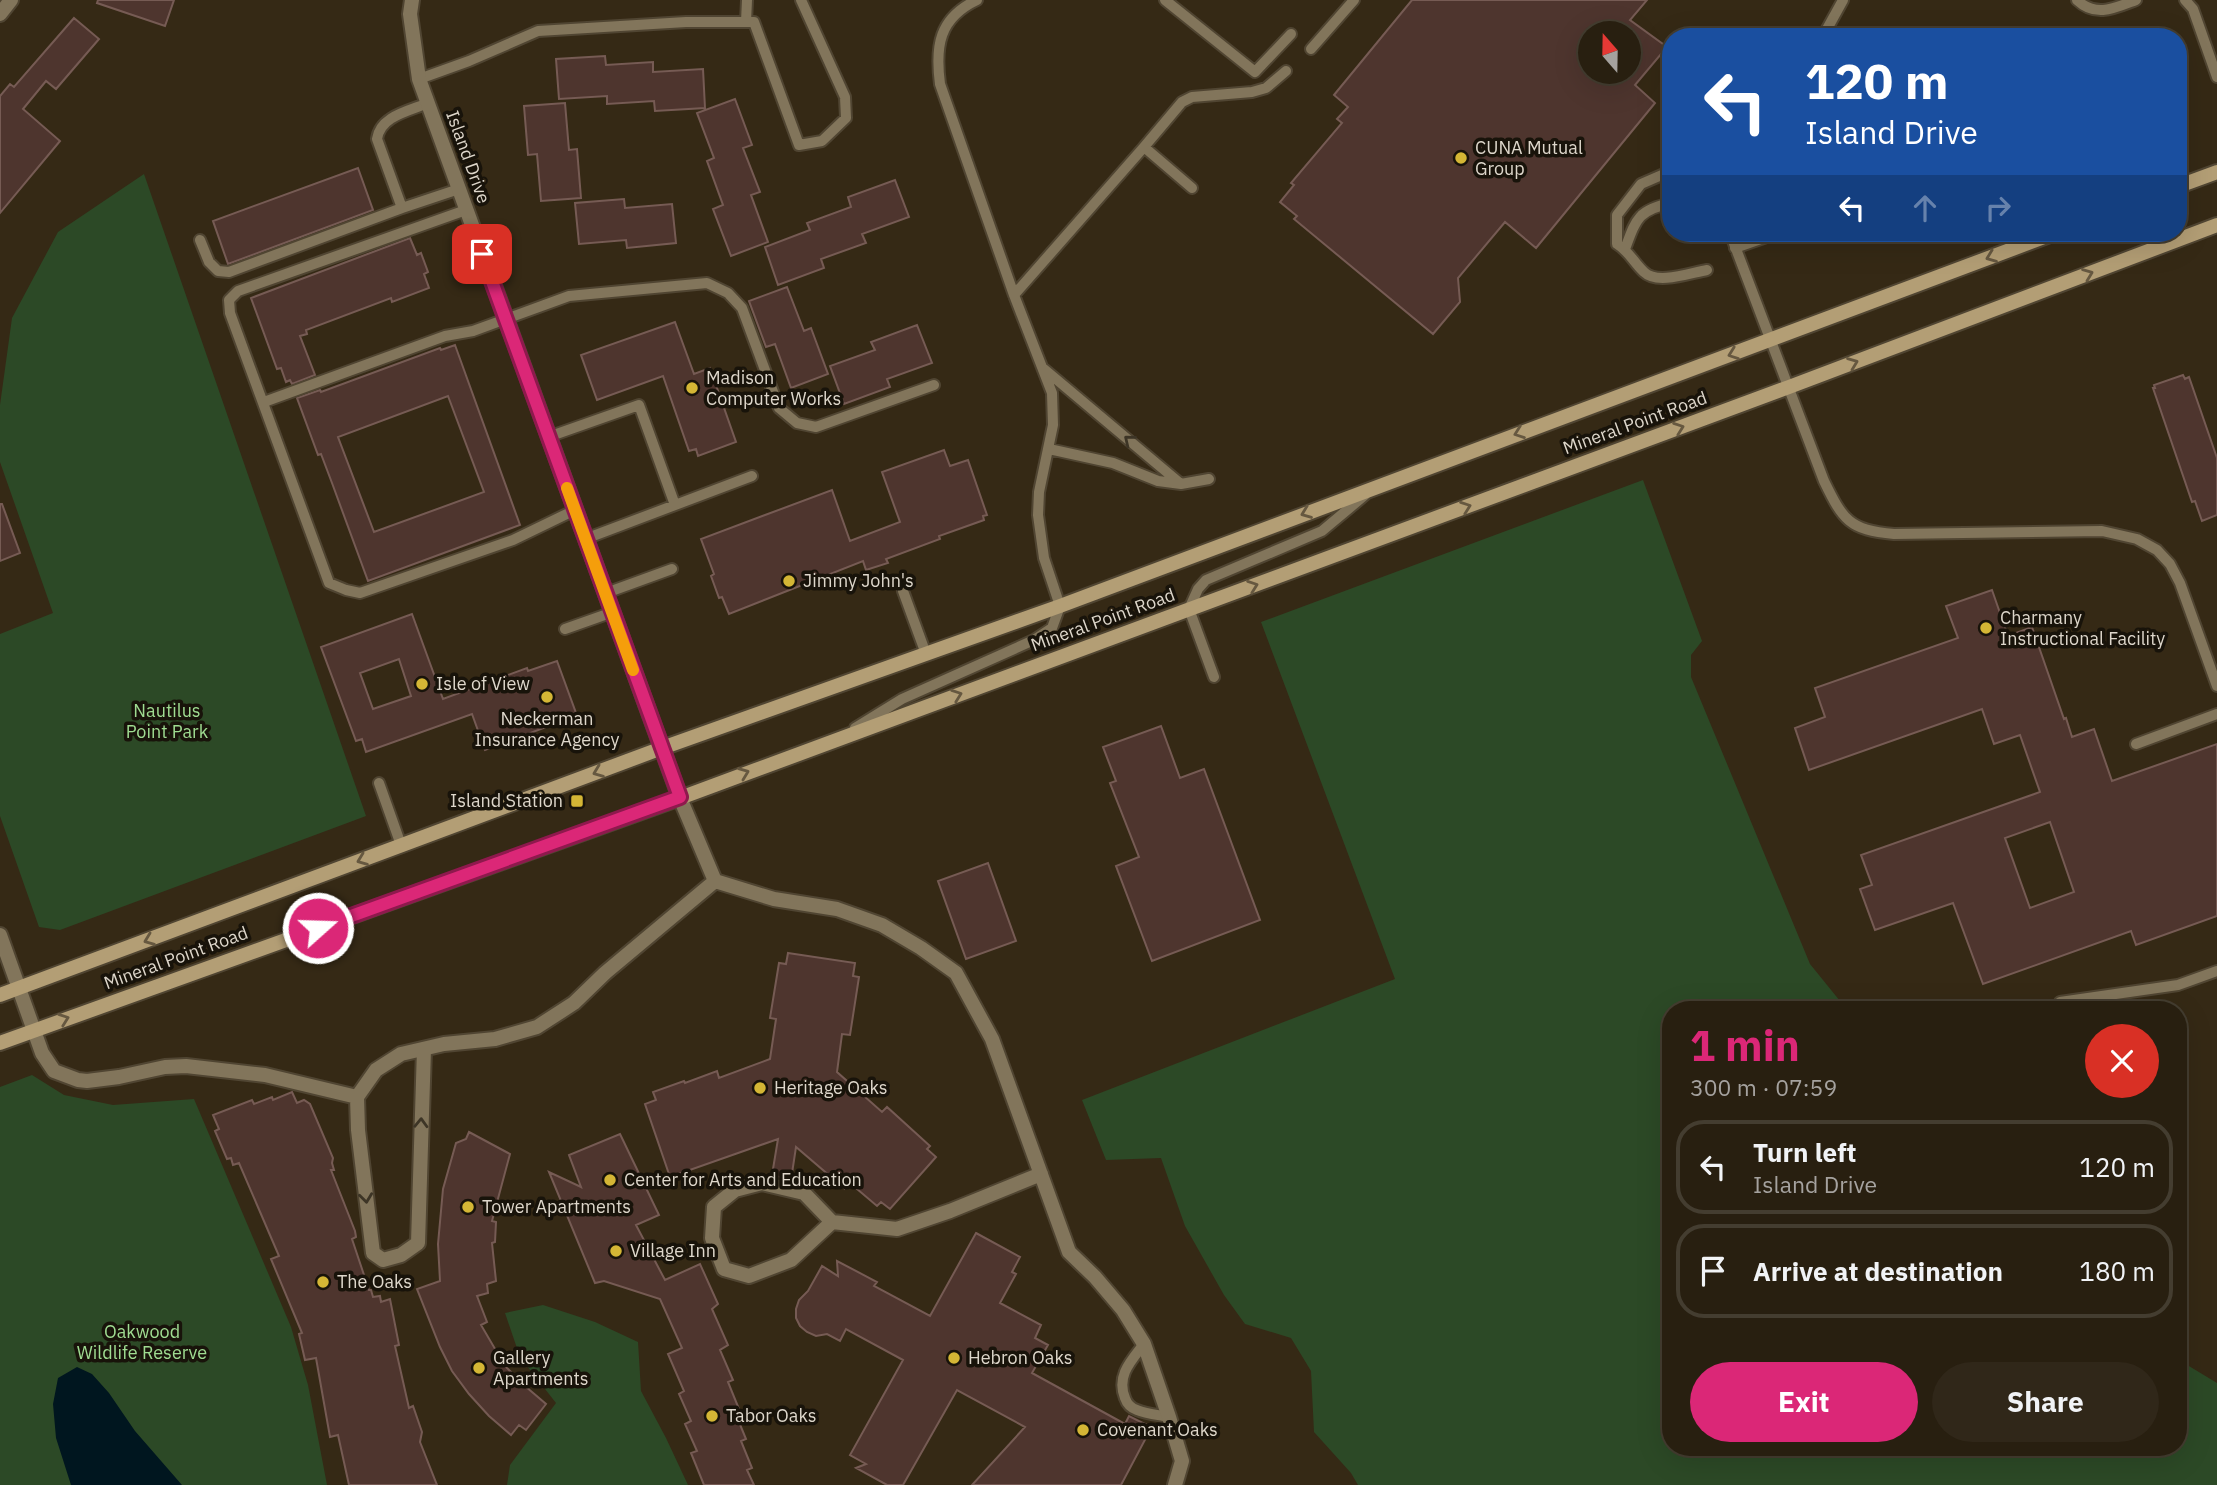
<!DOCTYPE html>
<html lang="en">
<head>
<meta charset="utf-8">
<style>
  body { margin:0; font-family:"IBM Plex Sans",sans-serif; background:#302719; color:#f1f3f6; height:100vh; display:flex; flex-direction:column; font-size:26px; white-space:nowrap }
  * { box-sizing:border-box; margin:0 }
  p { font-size:23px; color:#a5a29f }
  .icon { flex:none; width:38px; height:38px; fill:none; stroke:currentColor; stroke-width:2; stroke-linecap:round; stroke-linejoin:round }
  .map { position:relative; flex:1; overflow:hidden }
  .side { position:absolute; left:1662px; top:1001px; width:525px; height:455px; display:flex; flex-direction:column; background:#281f10; border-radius:28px; box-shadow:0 7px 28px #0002,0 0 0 2px #443d30 }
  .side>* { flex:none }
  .hud { position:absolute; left:1662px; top:28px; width:525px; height:214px; border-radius:28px; box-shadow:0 7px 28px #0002,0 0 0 2px #443d30; background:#1a4fa0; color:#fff; overflow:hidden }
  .needle { width:46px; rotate:340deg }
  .controls { position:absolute; left:1578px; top:21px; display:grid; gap:14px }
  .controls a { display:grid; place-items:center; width:63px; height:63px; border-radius:50%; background:#281f10; box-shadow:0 7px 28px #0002,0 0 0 2px #443d30; font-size:35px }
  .pin { position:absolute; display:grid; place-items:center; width:60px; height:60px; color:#fff; margin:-30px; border-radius:14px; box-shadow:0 4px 10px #0006 }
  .me { position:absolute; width:77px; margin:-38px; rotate:70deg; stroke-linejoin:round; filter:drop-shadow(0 0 5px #0008) }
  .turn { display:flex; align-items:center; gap:24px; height:147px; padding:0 28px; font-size:32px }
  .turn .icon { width:91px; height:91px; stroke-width:2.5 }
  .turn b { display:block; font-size:49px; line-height:60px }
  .lanes { display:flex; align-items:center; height:66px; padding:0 28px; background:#0003; justify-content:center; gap:35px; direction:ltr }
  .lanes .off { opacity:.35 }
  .round { display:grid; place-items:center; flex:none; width:74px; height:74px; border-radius:37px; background:#302719 }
  .overview { display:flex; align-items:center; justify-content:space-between; height:119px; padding:0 28px }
  h1 { font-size:42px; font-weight:700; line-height:52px; color:#db2777 }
  .action { display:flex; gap:14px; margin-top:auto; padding:14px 28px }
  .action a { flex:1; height:80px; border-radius:42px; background:#db2777; color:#fff; font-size:28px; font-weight:700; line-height:80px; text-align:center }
  .action a+a { background:#302719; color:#f1f3f6 }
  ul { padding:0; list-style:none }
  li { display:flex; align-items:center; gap:21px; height:94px; margin:0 14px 10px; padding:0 14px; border:4px solid #443d30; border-radius:28px }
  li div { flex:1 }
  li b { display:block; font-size:26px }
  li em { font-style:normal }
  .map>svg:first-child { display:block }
  .green { fill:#2c4926 }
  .water { fill:#00161f }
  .building { fill:#4e352e; stroke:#765b54; stroke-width:2; fill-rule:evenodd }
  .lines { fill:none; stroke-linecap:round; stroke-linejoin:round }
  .service-casing { stroke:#504532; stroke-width:14 }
  .minor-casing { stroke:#504532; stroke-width:18 }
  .tertiary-casing { stroke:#504532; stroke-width:18 }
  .secondary-casing { stroke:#504532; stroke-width:18 }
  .service { stroke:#82755b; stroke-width:10 }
  .minor { stroke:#82755b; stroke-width:14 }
  .tertiary { stroke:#82755b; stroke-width:14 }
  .secondary { stroke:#b39e75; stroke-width:14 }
  .oneway { stroke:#665840 }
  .oneway2 { stroke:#3d3526 }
  .route-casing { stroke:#8e194d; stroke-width:18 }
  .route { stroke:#db2777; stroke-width:12 }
  .slow { stroke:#f59e0b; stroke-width:12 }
  .poi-dot { fill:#d4b635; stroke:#18130a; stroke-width:2.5 }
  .labels { text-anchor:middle; stroke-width:7; stroke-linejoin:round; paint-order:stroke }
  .poi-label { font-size:18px; fill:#ded7cb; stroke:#18130a; text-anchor:start }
  .street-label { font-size:18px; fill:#ded7cb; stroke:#18130a }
  .park-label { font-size:18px; fill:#9fdc91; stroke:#18130a }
</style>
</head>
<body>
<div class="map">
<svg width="2217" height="1485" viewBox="0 0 2217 1485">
  <rect width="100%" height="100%" fill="#352915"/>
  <!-- green -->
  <path class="green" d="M 144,174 L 366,816 L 60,930 L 39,927 L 0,816 L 0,634 L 53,613 L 0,462 L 0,405 L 12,318 L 58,232 Z
    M 1643,480 L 1702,641 L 1691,655 L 1691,677 L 1810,964 L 1840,1001 L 1864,1010 L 1671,1010 L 1671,1447 L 2179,1447 L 2179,1360 L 2217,1383 L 2217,1485 L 1358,1485 L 1351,1473 L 1314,1432 L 1311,1371 L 1291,1338 L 1245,1324 L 1224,1295 L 1185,1226 L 1161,1158 L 1106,1160 L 1082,1100 L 1395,979 L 1261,622 Z
    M 32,1075 L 64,1095 L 113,1105 L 194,1099 L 291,1327 L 308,1385 L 327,1485 L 0,1485 L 0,1087 Z
    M 543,1305 L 595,1322 L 638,1342 L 641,1391 L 666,1438 L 688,1485 L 507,1485 L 510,1465 L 556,1403 L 520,1357 L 505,1313 Z"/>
  <!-- water -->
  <path class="water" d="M 77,1367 L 92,1374 L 109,1393 L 135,1431 L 182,1485 L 71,1485 L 56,1438 L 53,1404 L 58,1378 Z"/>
  <!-- building -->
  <path class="building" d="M 98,0 L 174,0 L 165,26 L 97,3 Z
    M 1412,0 L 1647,0 L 1630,20 L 1667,47 L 1635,85 L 1655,103 L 1536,248 L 1505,222 L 1458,278 L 1460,302 L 1433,334 L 1294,219 L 1297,216 L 1280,202 L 1294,185 L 1291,183 L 1342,123 L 1337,119 L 1348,107 L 1334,95 ZM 1591,33 L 1629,33 L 1629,72 L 1591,72 Z
    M 74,18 L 99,39 L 56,89 L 46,81 L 23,109 L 60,141 L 0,213 L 0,96 L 10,84 L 14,87 Z
    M 605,56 L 606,65 L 653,62 L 653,72 L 703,69 L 705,108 L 655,111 L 654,101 L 607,104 L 607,96 L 559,99 L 556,59 Z
    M 735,99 L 752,145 L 743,148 L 760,192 L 751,195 L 768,242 L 731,256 L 713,209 L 723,205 L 707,161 L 714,158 L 697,113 Z
    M 565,103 L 569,150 L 577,149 L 581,198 L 541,201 L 537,154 L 528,155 L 524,106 Z
    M 358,168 L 373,210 L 228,264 L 213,221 Z
    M 895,180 L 909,217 L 862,234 L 866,243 L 821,259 L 824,268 L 778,285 L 765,247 L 810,230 L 807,223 L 851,207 L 848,197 Z
    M 624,199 L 625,208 L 672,204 L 676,243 L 627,248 L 626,240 L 579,244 L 575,203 Z
    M 410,238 L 417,255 L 421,253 L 428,272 L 424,274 L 429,288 L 392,302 L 391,298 L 306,330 L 307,334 L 300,336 L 315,375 L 292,384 L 290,380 L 286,382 L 281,368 L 277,369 L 251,298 Z
    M 787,287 L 804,331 L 811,328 L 828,374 L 791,388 L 775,344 L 766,347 L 749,301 Z
    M 675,322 L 694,374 L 710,368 L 736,442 L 698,456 L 696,449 L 689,451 L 663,376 L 597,400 L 581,355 Z
    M 917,325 L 932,363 L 887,379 L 890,387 L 844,404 L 830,366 L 875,350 L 871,342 Z
    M 455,345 L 520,525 L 368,581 L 332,483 L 321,454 L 318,455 L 297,398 L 320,390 L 321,392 L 440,348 L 441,350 ZM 448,396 L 484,492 L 374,532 L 338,437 Z
    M 2183,375 L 2185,379 L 2189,377 L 2217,458 L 2217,515 L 2202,521 L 2195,501 L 2192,502 L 2153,388 L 2155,388 L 2154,385 Z
    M 944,450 L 950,466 L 968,460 L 987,515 L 983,516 L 984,520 L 939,536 L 940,539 L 886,559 L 888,563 L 866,570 L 863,561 L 729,614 L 722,597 L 719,598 L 711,576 L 714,574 L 701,539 L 832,490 L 850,541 L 900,522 L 882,472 Z
    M 0,504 L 2,504 L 20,553 L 0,561 Z
    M 1992,590 L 2008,636 L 2032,627 L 2064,719 L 2066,718 L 2072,737 L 2094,729 L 2112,781 L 2217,744 L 2217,916 L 2136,945 L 2131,931 L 1983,984 L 1953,903 L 1875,930 L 1860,889 L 1872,885 L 1861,855 L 2040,792 L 2020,735 L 1994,744 L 1982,709 L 1809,770 L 1795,728 L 1825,717 L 1815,688 L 1958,638 L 1946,606 ZM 2050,822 L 2074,892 L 2030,908 L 2005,838 Z
    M 412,614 L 443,699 L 527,668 L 528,671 L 557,661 L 576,713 L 548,723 L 549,726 L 485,750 L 472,714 L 366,752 L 362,739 L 356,741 L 321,647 ZM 399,659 L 411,696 L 373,709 L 360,673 Z
    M 1161,726 L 1180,778 L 1204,769 L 1260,920 L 1152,961 L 1116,866 L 1139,857 L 1110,783 L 1116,781 L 1103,747 Z
    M 988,863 L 1016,941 L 966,959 L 938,881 Z
    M 788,953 L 855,963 L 853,976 L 859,977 L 850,1035 L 842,1034 L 837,1072 L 882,1112 L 887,1107 L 930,1146 L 927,1149 L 936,1157 L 890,1209 L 881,1202 L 877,1206 L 844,1178 L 844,1188 L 796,1147 L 791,1180 L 772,1175 L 778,1139 L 670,1177 L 645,1104 L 656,1100 L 653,1092 L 684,1081 L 685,1083 L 717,1071 L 719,1078 L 770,1059 L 776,1019 L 770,1018 L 779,963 L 786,964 Z
    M 292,1092 L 297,1103 L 304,1100 L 310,1104 L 333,1158 L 332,1163 L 334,1170 L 331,1170 L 355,1231 L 356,1237 L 352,1239 L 369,1290 L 371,1290 L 373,1297 L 380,1296 L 381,1302 L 390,1299 L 399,1345 L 395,1346 L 409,1408 L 413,1406 L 422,1432 L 420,1442 L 437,1485 L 349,1485 L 338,1435 L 330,1437 L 316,1358 L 305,1360 L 299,1334 L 302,1333 L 271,1259 L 279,1256 L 239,1163 L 233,1165 L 231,1158 L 227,1159 L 215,1131 L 219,1129 L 213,1115 L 252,1100 L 254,1104 L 272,1097 L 273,1100 Z
    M 469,1132 L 510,1154 L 492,1221 L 496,1222 L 495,1242 L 492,1243 L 496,1281 L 487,1284 L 488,1293 L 477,1296 L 487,1322 L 481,1325 L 505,1366 L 525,1386 L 546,1404 L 526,1430 L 519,1425 L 511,1435 L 489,1416 L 469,1394 L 452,1371 L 440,1347 L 417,1289 L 440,1281 L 438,1244 L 443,1189 L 456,1143 L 466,1139 Z
    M 620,1134 L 659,1215 L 636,1225 L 665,1280 L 700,1264 L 718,1304 L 712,1309 L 728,1345 L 720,1350 L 733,1380 L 728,1382 L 739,1409 L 734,1410 L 746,1439 L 741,1441 L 752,1468 L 747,1470 L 754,1485 L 704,1485 L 691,1453 L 697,1451 L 685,1424 L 691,1421 L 679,1394 L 684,1391 L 668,1354 L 682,1348 L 660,1299 L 604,1281 L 595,1283 L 549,1172 L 581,1187 L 569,1155 Z
    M 976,1233 L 1020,1257 L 1012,1272 L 1016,1274 L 1000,1303 L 1041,1325 L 1035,1338 L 1048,1345 L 1032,1373 L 1125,1424 L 1129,1416 L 1149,1426 L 1145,1434 L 1147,1436 L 1121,1485 L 972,1485 L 1025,1427 L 957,1390 L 903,1485 L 887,1485 L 856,1468 L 866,1464 L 850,1455 L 903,1360 L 846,1329 L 840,1341 L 827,1334 L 816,1336 L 807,1332 L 800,1326 L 796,1318 L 796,1309 L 799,1300 L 808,1291 L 822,1266 L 838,1276 L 837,1261 L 877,1282 L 874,1286 L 930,1316 Z"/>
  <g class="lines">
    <!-- service casing -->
    <g class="service-casing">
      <path id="service" d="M 1165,0 L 1255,72 L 1291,34
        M 2077,0 C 2096,18 2115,8 2136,0
        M 2185,0 L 2193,9 L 2217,77
        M 746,22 L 747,0
        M 1826,37 L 1827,29 L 1843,0
        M 1311,49 L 1354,0
        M 419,79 L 469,61 L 538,31 L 686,22 L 754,22 L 799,145 L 822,141 L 846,118 L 845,97 L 801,0
        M 428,103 C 409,111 380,116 377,139 L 402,208 L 459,189
        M 1144,147 L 1182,102 L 1192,97 L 1252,92 L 1266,88 L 1286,71
        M 1671,171 L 1641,184 L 1617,215 L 1617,244 C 1629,251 1634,263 1644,272 C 1657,285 1690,273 1707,270
        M 466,210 L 238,291 L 229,300 L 230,313 L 329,583 L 346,590 L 360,593 L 513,540 L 575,510
        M 1730,233 L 1824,481 C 1843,520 1849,530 1894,534 L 2102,531 L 2137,539 L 2157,550 L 2170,564 L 2180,583 L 2217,686
        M 200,240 L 209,262 L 218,271 L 229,272 L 402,208
        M 1735,248 L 1778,233
        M 1625,249 C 1636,219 1638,210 1671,203
        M 1014,295 L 1144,147 L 1192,188
        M 1044,369 L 1181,484
        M 264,402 L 445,336 L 473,331 L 569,296 L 707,283 L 728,293 L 742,308 L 779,408 L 797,423 L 816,427 L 934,385
        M 548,437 L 639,405 L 675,505
        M 1049,449 L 1113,463 L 1158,481 L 1181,484 L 1209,479
        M 585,539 L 752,476
        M 903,591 L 926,654
        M 606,593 L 672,569
        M 565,629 L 613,612
        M 1214,677 L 1189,609 L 1198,589 L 1206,580 L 1322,531 L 1365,495
        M 855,728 L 902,699 L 1034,640 L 1052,628 L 1060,606 L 1044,558 L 1038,515 L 1039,492 L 1053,425 L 1052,393 L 1014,295 L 940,84 C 935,46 939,18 977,0
        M 2136,744 L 2217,714
        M 379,783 L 401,845
        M 2060,1002 L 2178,985 L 2217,971
        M 1144,1344 C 1131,1361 1116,1376 1125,1398 C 1127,1404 1131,1408 1137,1410 C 1146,1414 1159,1415 1169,1417"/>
    </g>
    <!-- minor casing -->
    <g class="minor-casing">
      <path id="minor" d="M 0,14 L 11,0
        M 680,798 L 715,881 L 774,899 L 837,909 L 882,925 L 921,948 L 956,973 L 992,1039 L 1069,1252 L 1095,1277 L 1123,1310 L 1144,1344 L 1169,1417 L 1182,1461 L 1175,1485
        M 0,935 L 42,1053 L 54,1071 L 78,1080 L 87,1081 L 119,1077 L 165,1067 L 186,1066 L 265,1075 L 357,1097
        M 424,1049 L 418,1243 L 401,1255 L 383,1260 L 373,1253 L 358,1130 L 357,1097 L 376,1070 L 401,1054 L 444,1044 L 495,1039 L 537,1027 L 574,1003 L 605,973 L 715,881
        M 762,1183 L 804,1193 L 832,1222 L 791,1260 L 749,1276 L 724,1269 L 712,1238 L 714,1207 L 735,1190 Z
        M 832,1222 L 897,1229 L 950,1211 L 1041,1174"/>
    </g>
    <!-- tertiary casing -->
    <g class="tertiary-casing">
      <path id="tertiary" d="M 412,0 L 410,14 L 419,79 L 680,798"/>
    </g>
    <!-- secondary casing -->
    <g class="secondary-casing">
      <path id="secondary" d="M 2179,186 L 2217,172
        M 0,995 L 662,748 L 1060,606 L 2055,233
        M 0,1043 L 680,798 L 1789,387 L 2217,225"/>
    </g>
    <!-- service -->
    <use href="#service" class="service"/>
    <!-- minor -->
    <use href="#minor" class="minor"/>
    <!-- tertiary -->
    <use href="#tertiary" class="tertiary"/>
    <!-- secondary -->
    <use href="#secondary" class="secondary"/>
  </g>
  <!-- one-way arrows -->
  <defs><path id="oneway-chevron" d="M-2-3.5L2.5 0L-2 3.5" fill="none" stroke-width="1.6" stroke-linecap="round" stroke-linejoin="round" transform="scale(1.75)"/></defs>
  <g class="oneway">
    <use href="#oneway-chevron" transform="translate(1991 257) rotate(159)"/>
    <use href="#oneway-chevron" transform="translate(2088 274) rotate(-21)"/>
    <use href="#oneway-chevron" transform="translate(1733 354) rotate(160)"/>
    <use href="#oneway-chevron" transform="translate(1853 363) rotate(-21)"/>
    <use href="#oneway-chevron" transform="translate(1679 428) rotate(-20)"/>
    <use href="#oneway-chevron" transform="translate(1519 433) rotate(160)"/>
    <use href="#oneway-chevron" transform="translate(1466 507) rotate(-20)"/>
    <use href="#oneway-chevron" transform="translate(1306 513) rotate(159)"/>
    <use href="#oneway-chevron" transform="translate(1253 586) rotate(-20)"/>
    <use href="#oneway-chevron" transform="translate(957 695) rotate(-20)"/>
    <use href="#oneway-chevron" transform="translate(598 772) rotate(159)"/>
    <use href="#oneway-chevron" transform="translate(744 773) rotate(-21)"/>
    <use href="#oneway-chevron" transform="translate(362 860) rotate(159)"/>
    <use href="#oneway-chevron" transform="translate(149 940) rotate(159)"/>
    <use href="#oneway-chevron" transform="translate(64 1019) rotate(-20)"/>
  </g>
  <g class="oneway2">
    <use href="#oneway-chevron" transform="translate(1129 440) rotate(-141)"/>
    <use href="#oneway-chevron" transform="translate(421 1123) rotate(-88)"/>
    <use href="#oneway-chevron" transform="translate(366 1198) rotate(83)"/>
  </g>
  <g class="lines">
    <!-- route casing -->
    <g class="route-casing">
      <path id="route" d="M 318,928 L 680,797 L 482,254"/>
    </g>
    <!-- route -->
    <use href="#route" class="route"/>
    <!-- slow -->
    <path class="slow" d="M 567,488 L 633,670"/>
  </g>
  <!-- markers -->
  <g class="poi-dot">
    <circle cx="1461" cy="158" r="7"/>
    <circle cx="692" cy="388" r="7"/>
    <circle cx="789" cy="581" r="7"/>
    <circle cx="1986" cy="628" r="7"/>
    <circle cx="422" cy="684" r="7"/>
    <circle cx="547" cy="697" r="7"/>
    <rect x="570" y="794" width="14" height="14" rx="3.5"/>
    <circle cx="760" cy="1088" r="7"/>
    <circle cx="610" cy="1180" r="7"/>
    <circle cx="468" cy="1207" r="7"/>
    <circle cx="616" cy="1251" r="7"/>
    <circle cx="323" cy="1282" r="7"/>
    <circle cx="954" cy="1358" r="7"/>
    <circle cx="479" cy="1368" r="7"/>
    <circle cx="712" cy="1416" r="7"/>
    <circle cx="1083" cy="1430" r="7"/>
  </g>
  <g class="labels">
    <!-- poi labels -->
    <g class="poi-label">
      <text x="1475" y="154">CUNA Mutual<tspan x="1475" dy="21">Group</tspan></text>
      <text x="706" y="384">Madison<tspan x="706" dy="21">Computer Works</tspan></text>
      <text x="803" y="587">Jimmy John's</text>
      <text x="2000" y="624">Charmany<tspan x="2000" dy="21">Instructional Facility</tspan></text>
      <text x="436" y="690">Isle of View</text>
      <text x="547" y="725" text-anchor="middle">Neckerman<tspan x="547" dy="21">Insurance Agency</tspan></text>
      <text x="563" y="807" text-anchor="end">Island Station</text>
      <text x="774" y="1094">Heritage Oaks</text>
      <text x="624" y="1186">Center for Arts and Education</text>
      <text x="482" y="1213">Tower Apartments</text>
      <text x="630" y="1257">Village Inn</text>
      <text x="337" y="1288">The Oaks</text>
      <text x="493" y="1364">Gallery<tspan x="493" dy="21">Apartments</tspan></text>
      <text x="968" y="1364">Hebron Oaks</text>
      <text x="726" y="1422">Tabor Oaks</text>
      <text x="1097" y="1436">Covenant Oaks</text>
    </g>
    <!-- street labels -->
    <g class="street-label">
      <text transform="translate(468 157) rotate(70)" y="6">Island Drive</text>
      <text transform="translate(1635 423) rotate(-20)" y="6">Mineral Point Road</text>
      <text transform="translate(1103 620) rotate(-20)" y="6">Mineral Point Road</text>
      <text transform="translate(176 958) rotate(-20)" y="6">Mineral Point Road</text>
    </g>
    <!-- park labels -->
    <g class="park-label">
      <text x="167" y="717">Nautilus<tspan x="167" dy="21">Point Park</tspan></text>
      <text x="142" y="1338">Oakwood<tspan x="142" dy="21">Wildlife Reserve</tspan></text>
    </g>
  </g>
</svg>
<div class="controls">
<a><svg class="needle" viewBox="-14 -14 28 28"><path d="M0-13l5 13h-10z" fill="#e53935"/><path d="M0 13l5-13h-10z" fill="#a5a29f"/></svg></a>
</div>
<div class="pin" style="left:482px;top:254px;background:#d93025"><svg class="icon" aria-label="arrive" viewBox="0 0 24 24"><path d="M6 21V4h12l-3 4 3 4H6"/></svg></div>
<svg class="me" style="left:318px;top:928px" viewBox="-20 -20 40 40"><circle r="17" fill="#db2777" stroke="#fff" stroke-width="3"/><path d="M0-11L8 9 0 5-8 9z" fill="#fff"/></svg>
<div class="hud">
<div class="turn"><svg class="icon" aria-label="left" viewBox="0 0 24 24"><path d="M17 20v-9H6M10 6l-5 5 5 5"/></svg><div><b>120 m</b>Island Drive</div></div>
<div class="lanes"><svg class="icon" aria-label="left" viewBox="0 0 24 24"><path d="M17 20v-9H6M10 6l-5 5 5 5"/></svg><svg class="icon off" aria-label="ahead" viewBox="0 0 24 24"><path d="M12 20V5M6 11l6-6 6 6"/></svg><svg class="icon off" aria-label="right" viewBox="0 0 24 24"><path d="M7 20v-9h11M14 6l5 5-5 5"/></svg></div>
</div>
<section class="side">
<div class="overview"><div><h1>1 min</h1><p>300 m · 07:59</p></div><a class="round" style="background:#d93025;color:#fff"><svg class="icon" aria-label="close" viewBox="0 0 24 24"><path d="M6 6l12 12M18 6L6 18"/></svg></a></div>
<ul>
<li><svg class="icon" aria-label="left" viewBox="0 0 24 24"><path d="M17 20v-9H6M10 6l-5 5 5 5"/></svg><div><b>Turn left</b><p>Island Drive</p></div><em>120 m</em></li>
<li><svg class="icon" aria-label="arrive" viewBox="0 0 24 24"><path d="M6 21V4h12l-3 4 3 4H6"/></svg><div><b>Arrive at destination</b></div><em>180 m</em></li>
</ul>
<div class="action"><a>Exit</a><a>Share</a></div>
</section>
</div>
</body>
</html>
